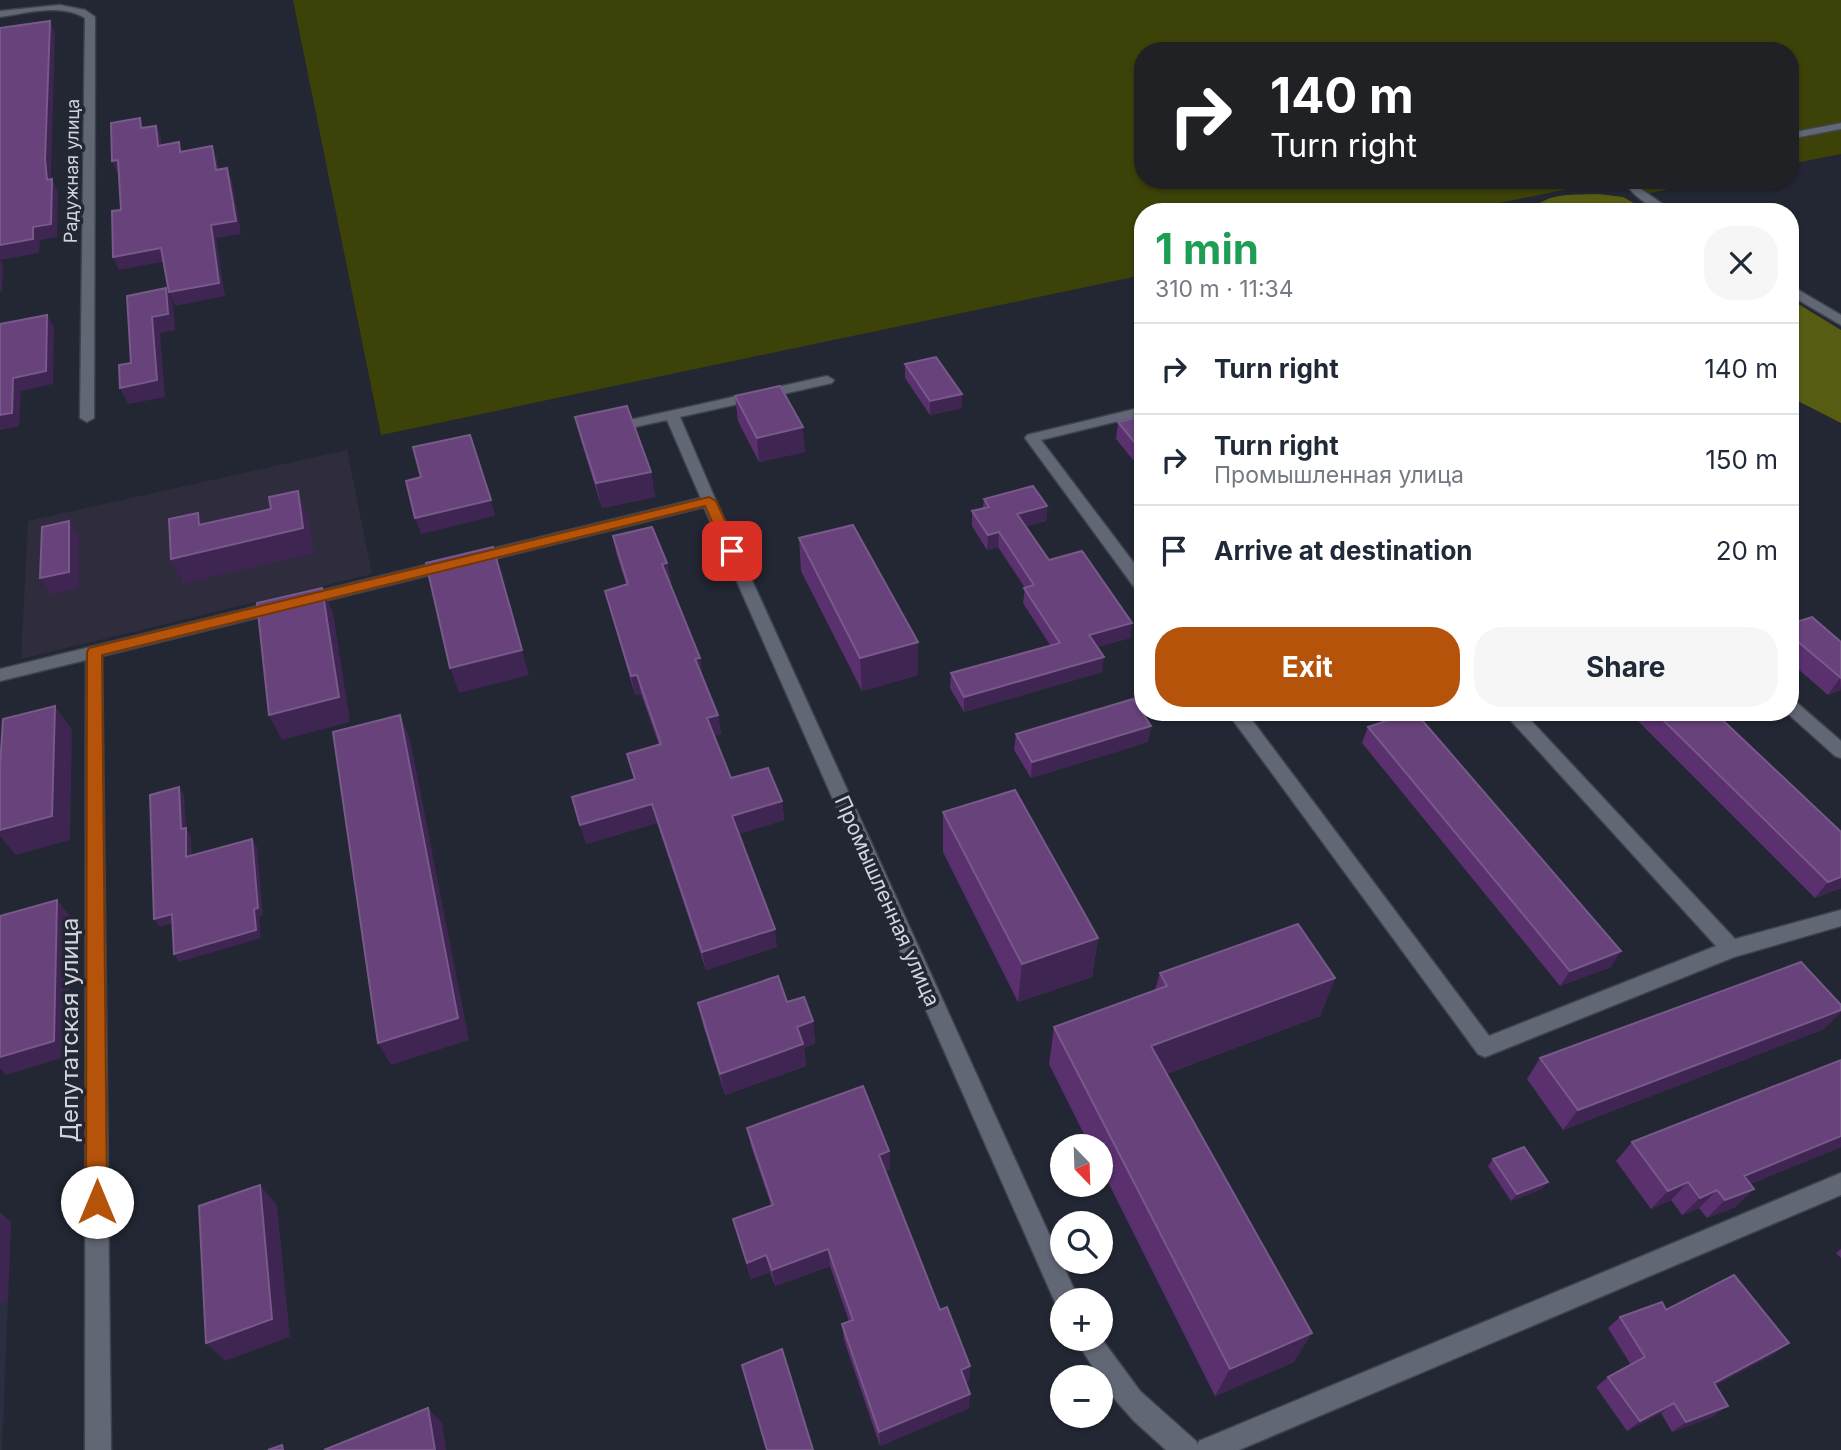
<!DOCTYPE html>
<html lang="en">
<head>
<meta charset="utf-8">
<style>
  body { margin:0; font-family:Inter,sans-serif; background:#f6f6f7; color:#1f2937; height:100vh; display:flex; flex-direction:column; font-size:26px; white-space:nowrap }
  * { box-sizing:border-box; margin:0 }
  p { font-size:23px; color:#747a83 }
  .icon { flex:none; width:38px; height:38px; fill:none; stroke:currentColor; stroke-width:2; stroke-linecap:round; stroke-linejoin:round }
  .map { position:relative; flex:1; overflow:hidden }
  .details { position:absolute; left:1134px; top:203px; width:665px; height:518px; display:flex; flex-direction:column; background:#fff; border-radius:28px; box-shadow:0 2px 5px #0004 }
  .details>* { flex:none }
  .hud { position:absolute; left:1134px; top:42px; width:665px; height:147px; border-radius:28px; box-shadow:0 2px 5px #0004; background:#202124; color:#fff; overflow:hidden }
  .needle { width:46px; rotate:157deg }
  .tools { position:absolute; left:1050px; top:1134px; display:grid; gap:14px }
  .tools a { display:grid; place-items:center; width:63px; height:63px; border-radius:50%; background:#fff; box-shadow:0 2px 5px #0004; font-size:35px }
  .pin { position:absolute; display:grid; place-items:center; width:60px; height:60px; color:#fff; margin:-30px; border-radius:14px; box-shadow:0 4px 10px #0006 }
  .me { position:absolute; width:77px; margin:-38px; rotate:0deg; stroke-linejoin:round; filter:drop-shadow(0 0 5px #0008) }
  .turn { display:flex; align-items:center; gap:24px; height:147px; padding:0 21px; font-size:32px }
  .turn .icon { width:91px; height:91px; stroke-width:2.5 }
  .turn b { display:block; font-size:49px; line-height:60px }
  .round { display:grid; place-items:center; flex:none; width:74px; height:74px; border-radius:28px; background:#f6f6f7 }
  .summary { display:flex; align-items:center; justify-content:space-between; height:119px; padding:0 21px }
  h1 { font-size:42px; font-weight:700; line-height:52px; color:#1e9e55 }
  .action { display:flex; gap:14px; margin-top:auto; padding:14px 21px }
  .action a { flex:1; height:80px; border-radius:28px; background:#b45309; color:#fff; font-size:28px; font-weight:700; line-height:80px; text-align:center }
  .action a+a { background:#f6f6f7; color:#1f2937 }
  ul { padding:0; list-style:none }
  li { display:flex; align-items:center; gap:21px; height:91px; padding:0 21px; border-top:2px solid #e0e1e3 }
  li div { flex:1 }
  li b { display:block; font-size:26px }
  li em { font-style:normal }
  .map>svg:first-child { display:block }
  .built { fill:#292f41 }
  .education { fill:#2f2c3d }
  .green { fill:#3d4209 }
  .forest { fill:#565d13 }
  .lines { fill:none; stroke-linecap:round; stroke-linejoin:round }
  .lane-casing { stroke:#3f434c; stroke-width:3 }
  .street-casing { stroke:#3f434c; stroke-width:3 }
  .lane { fill:#626775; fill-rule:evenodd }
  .street { fill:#626775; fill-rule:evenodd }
  .wall { fill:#5a306f }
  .shaded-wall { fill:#3f2552 }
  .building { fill:#67427b; stroke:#77598a; stroke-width:2 }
  .route { fill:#b45309; stroke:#753606; stroke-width:2 }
  .labels { text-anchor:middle; stroke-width:7; stroke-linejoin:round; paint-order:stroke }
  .far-street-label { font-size:18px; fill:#d1d4dc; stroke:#232733 }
  .street-label { font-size:21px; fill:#d1d4dc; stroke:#232733 }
  .near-street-label { font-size:24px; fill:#d1d4dc; stroke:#232733 }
</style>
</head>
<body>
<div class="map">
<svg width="1841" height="1450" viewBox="0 0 1841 1450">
  <rect width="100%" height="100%" fill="#232733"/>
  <!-- built -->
  <path class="built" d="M 11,1222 L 2,1450 L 0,1450 L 0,1225 Z"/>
  <!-- education -->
  <path class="education" d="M 347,450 L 372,574 L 21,659 L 28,521 Z"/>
  <!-- green -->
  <path class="green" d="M 293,0 L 1841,0 L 1841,154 L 1790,164 L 1790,51 L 1143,51 L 1143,180 L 1711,180 L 1650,193 L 1608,181 L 1455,212 L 1143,212 L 1143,275 L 381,435 Z"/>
  <!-- forest -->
  <path class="forest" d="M 1598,194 L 1623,197 L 1650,212 L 1534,212 L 1532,209 C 1549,192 1575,195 1598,194 Z
    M 1790,299 L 1841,330 L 1841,423 L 1790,397 Z"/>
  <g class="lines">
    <!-- lane casing -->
    <g class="lane-casing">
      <path id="lane" d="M 1841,123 L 1841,129 L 1790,139 L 1790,133 Z
        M 1623,180 L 1634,180 L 1638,187 L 1674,212 C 1653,212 1634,197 1623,180 Z
        M 1790,285 L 1841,315 L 1841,325 L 1790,295 Z
        M 827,376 L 834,380 L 832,383 L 680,417 L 716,501 L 709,506 L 702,501 L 667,420 L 612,432 L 605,428 L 612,424 Z
        M 1143,407 L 1143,415 L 1041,440 L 1143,575 L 1143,592 L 1137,591 L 1025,438 L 1027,435 Z
        M 1790,700 L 1796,702 L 1841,741 L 1841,758 L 1835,756 L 1786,712 L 1790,712 Z
        M 1227,712 L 1246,712 L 1489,1036 L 1716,946 L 1503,712 L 1523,712 L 1735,939 L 1841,910 L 1841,926 L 1734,957 L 1485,1057 L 1478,1054 Z
        M 1841,1173 L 1841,1195 L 1239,1450 L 1195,1450 L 1199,1441 Z"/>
    </g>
    <!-- street casing -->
    <g class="street-casing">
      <path id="street" d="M 60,5 L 85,10 L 95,17 L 94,418 L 87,422 L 80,418 L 85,18 C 61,3 27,13 0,17 L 0,11 Z
        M 709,496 L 716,501 L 1079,1300 L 1062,1300 L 1062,1310 L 1058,1309 L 704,507 L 102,656 L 111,1450 L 85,1450 L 86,660 L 0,681 L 0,669 Z
        M 1101,1338 L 1140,1391 L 1196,1441 L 1200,1450 L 1166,1450 L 1134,1421 L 1111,1395 L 1075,1339 Z"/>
    </g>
    <!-- lane -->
    <use href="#lane" class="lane"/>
    <!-- street -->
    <use href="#street" class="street"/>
  </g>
  <!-- wall -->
  <path class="wall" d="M 905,364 L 962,394 L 962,408 L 930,415 L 905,378 Z
    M 735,396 L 805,452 L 759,462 L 738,421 Z
    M 1143,416 L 1143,472 L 1116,439 L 1118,422 Z
    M 575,417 L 651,472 L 655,497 L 602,508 L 581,441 Z
    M 984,499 L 1047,506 L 1046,521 L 1026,526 L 1049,560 L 1132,623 L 1130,638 L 1097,647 L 1102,672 L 964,712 L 950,688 L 951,673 L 1050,645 L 1023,603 L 1025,588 L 998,547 L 987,550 L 972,526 L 972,511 L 983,508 Z
    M 613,536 L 667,563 L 671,582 L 669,583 L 700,658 L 702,677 L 718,715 L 721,734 L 714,736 L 731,778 L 782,801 L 784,820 L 738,834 L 777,947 L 706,970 L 657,823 L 586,844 L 634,779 L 627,754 L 659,745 L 641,694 L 635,695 L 610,610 L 605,591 L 626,584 L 617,556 Z
    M 799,538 L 918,675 L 862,691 L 801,571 Z
    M 1790,624 L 1841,642 L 1841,690 L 1828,695 L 1790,662 Z
    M 1629,712 L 1714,712 L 1841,888 L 1815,898 Z
    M 1151,726 L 1148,742 L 1031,778 L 1014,750 L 1016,734 Z
    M 1368,727 L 1611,967 L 1560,986 L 1362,743 Z
    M 943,812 L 1098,938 L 1092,977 L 1018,1002 L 943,852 Z
    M 1160,973 L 1335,978 L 1320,1016 L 1166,1074 L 1294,1362 L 1215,1396 L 1101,1168 L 1101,1146 L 1090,1146 L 1049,1064 L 1054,1027 L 1155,990 Z
    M 787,1002 L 813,1021 L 815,1043 L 804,1048 L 806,1066 L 725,1095 L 703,1025 L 698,1003 Z
    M 1824,1029 L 1563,1130 L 1527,1079 L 1540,1058 Z
    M 747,1128 L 889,1151 L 890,1169 L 886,1171 L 940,1310 L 970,1366 L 969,1381 L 966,1382 L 969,1408 L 880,1446 L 844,1340 L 842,1324 L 849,1321 L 830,1266 L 775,1286 L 770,1272 L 751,1279 L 733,1219 L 771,1205 L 751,1146 Z
    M 1632,1142 L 1841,1147 L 1750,1184 L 1754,1189 L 1735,1207 L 1707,1218 L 1699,1208 L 1682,1215 L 1671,1200 L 1651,1209 L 1616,1161 Z
    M 1493,1159 L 1542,1189 L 1511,1201 L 1488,1166 Z
    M 1841,1249 L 1841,1258 L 1836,1253 Z
    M 1666,1310 L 1774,1354 L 1715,1385 L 1714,1416 L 1672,1432 L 1661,1413 L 1627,1431 L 1596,1387 L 1608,1377 L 1631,1365 L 1608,1328 L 1620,1317 Z"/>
  <!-- shaded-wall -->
  <path class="shaded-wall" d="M 50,21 L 55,33 L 51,172 L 52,180 L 52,179 L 58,192 L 57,237 L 40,240 L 39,253 L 0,260 L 0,245 L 33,227 L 47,180 L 45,159 Z
    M 156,126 L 161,138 L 163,158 L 158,146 Z
    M 212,146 L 217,159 L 221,183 L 216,170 Z
    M 118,160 L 124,173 L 118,174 L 112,161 Z
    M 227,168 L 232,181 L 241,234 L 216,238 L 225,296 L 175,306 L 169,292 L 211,225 Z
    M 161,248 L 167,261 L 119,270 L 113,257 Z
    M 0,260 L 3,266 L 2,292 L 0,292 Z
    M 166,288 L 173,304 L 175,330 L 160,333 L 165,397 L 128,404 L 120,388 Z
    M 47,315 L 54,327 L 53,384 L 21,391 L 19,426 L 0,430 L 0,415 L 13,378 Z
    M 962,394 L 962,408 L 930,415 L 930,401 Z
    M 803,427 L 805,452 L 759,462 L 757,438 Z
    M 651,472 L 655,497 L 602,508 L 596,483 Z
    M 298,491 L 308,515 L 314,553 L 184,584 L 171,559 L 199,525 L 198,513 L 211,538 L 211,550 Z
    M 491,500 L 495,516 L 421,534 L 415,518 Z
    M 1047,506 L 1046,521 L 1016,528 L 1017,514 Z
    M 69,521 L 79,537 L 79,588 L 51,595 L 40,578 Z
    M 999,532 L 998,547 L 987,550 L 988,535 Z
    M 667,563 L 671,582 L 666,584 L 662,564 Z
    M 500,572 L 529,675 L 459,693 L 450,668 Z
    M 322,588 L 333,612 L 350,722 L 282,740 L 269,715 Z
    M 1132,623 L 1130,638 L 1087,650 L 1089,635 Z
    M 918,642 L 918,675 L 862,691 L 860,658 Z
    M 1104,657 L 1102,672 L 964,712 L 964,697 Z
    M 700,658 L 703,677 L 699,678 L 695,659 Z
    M 637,675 L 641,694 L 635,695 L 631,676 Z
    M 1840,678 L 1841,690 L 1828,695 Z
    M 55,706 L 72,730 L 70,840 L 16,855 L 0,836 L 0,830 Z
    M 400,715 L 410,739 L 469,1040 L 391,1065 L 378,1043 Z
    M 718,715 L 721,734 L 710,737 L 707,718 Z
    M 1151,726 L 1148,742 L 1031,778 L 1032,762 Z
    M 179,787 L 184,795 L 186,829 L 191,836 L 192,865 L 186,857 L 181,829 Z
    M 782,801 L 784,820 L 735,835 L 732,816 Z
    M 652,804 L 657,823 L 586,844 L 580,825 Z
    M 252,839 L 257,847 L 263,916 L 259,917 L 261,938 L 179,962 L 174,954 L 254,909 Z
    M 1841,877 L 1841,888 L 1815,898 L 1828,882 Z
    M 57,900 L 70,916 L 68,1056 L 6,1075 L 0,1068 L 0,1057 Z
    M 172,914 L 177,922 L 160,927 L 154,919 Z
    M 775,929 L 777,947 L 706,970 L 702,952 Z
    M 1098,938 L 1092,977 L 1018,1002 L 1022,964 Z
    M 1621,951 L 1611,967 L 1560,986 L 1570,971 Z
    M 1335,978 L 1320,1016 L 1141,1083 L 1151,1046 Z
    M 1841,1010 L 1841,1012 L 1824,1029 L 1563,1130 L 1578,1110 Z
    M 813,1021 L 815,1043 L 804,1048 L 806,1066 L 725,1095 L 720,1074 L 797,1027 Z
    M 1841,1136 L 1841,1147 L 1725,1194 L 1744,1176 Z
    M 889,1151 L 890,1169 L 880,1173 L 879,1155 Z
    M 1548,1182 L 1542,1189 L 1511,1201 L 1517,1194 Z
    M 1688,1182 L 1671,1200 L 1651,1209 L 1668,1191 Z
    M 260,1185 L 277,1205 L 290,1337 L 225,1361 L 206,1343 Z
    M 1754,1189 L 1735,1207 L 1707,1218 L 1725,1200 Z
    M 1717,1190 L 1699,1208 L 1682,1215 L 1700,1198 Z
    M 0,1212 L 11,1222 L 8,1301 L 0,1304 Z
    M 828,1249 L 830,1266 L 775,1286 L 772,1270 Z
    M 766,1255 L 770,1272 L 751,1279 L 747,1263 Z
    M 1312,1333 L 1294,1362 L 1215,1396 L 1230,1369 Z
    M 1789,1343 L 1774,1354 L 1700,1394 L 1714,1383 Z
    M 970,1366 L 969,1381 L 960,1384 L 961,1370 Z
    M 970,1394 L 969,1408 L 880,1446 L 879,1432 Z
    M 1674,1403 L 1661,1413 L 1627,1431 L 1640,1421 Z
    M 1728,1406 L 1714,1416 L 1672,1432 L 1686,1422 Z
    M 428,1408 L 442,1423 L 446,1450 L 435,1450 Z"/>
  <!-- building -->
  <path class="building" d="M 50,21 L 45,159 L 47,180 L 52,179 L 51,224 L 33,227 L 33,239 L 0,245 L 0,28 Z
    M 140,118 L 141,128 L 156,126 L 158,146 L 179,142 L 180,152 L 212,146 L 216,170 L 227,168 L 236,221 L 211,225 L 219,283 L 169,292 L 161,248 L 113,257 L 112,211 L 121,210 L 118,160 L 112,161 L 111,123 Z
    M 166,288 L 168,314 L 152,317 L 157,380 L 120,388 L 119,365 L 131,363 L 127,296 Z
    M 47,315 L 46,371 L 13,378 L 12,413 L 0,415 L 0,324 Z
    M 936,357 L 962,394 L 930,401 L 905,364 Z
    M 780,386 L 803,427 L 757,438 L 735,396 Z
    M 627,406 L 651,472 L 596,483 L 575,417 Z
    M 1143,416 L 1143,453 L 1118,422 Z
    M 470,435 L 491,500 L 415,518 L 406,481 L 421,477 L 413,447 Z
    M 1033,486 L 1047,506 L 1017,514 L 1049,560 L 1082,551 L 1132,623 L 1089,635 L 1104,657 L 964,697 L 951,673 L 1060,643 L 1024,588 L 1034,585 L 999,532 L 988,535 L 972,511 L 989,507 L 984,499 Z
    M 298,491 L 303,528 L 171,559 L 169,519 L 198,513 L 199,525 L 271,509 L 269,497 Z
    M 69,521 L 69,572 L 40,578 L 42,527 Z
    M 853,525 L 918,642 L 860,658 L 799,538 Z
    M 652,527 L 667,563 L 662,564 L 700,658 L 695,659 L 718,715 L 707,718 L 731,778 L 768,768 L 782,801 L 732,816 L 775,929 L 702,952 L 652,804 L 580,825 L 572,797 L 635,779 L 627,754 L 661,744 L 637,675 L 631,676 L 605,591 L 628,584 L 613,536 Z
    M 493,547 L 522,650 L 450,668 L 426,563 Z
    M 322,588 L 339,697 L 269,715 L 257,603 Z
    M 1812,617 L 1841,642 L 1841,678 L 1790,635 L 1790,624 Z
    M 1133,699 L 1151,726 L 1032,762 L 1016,734 Z
    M 55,706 L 52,816 L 0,830 L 0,767 L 3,719 Z
    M 1413,712 L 1415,712 L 1621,951 L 1570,971 L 1368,727 Z
    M 1655,712 L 1714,712 L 1841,832 L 1841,877 L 1828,882 Z
    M 400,715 L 458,1018 L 378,1043 L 333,732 Z
    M 179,787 L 181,829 L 186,828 L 186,857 L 252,839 L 258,908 L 254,909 L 256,930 L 174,954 L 172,914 L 154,919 L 150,795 Z
    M 1015,790 L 1098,938 L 1022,964 L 943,812 Z
    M 57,900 L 54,1041 L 0,1057 L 0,916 Z
    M 1298,924 L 1335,978 L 1151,1046 L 1312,1333 L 1230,1369 L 1054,1027 L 1167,986 L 1160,973 Z
    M 1801,962 L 1841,1005 L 1841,1010 L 1578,1110 L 1540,1058 Z
    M 778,976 L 787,1002 L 804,997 L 813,1021 L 797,1027 L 803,1044 L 720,1074 L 698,1003 Z
    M 1841,1060 L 1841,1136 L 1744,1176 L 1754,1189 L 1725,1200 L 1717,1190 L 1700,1198 L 1688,1182 L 1668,1191 L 1632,1142 Z
    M 863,1086 L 889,1151 L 879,1155 L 940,1310 L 947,1307 L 970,1366 L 961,1370 L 970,1394 L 879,1432 L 842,1324 L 853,1320 L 828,1249 L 772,1270 L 766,1255 L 747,1263 L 733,1219 L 773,1205 L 747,1128 Z
    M 1524,1147 L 1548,1182 L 1517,1194 L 1493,1159 Z
    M 260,1185 L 272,1319 L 206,1343 L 199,1206 Z
    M 1734,1275 L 1789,1343 L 1714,1383 L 1728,1406 L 1686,1422 L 1674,1403 L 1640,1421 L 1608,1377 L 1645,1357 L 1620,1317 L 1662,1302 L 1666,1310 Z
    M 782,1349 L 813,1450 L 767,1450 L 742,1365 Z
    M 428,1408 L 435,1450 L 324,1450 Z
    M 282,1445 L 283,1450 L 268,1450 Z"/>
  <!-- route -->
  <path class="route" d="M 709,497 L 716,501 L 739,551 L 736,555 L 727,555 L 705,506 L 102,655 L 107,1202 L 104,1209 L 97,1212 L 89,1209 L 86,1202 L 87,652 L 89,648 Z"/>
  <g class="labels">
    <!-- far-street labels -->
    <g class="far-street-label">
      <text transform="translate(72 171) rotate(-89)" y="6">Радужная улица</text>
    </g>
    <!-- street labels -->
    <g class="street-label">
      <text transform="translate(887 901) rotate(66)" y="7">Промышленная улица</text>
    </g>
    <!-- near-street labels -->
    <g class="near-street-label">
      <text transform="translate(70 1030) rotate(-90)" y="8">Депутатская улица</text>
    </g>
  </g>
</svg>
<div class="tools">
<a><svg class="needle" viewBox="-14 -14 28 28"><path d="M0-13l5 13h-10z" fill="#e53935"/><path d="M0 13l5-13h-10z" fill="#747a83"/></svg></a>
<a><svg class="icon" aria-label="search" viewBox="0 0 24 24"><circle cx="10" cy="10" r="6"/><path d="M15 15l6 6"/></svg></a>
<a>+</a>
<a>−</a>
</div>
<div class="pin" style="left:732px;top:551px;background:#d93025"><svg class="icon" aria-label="arrive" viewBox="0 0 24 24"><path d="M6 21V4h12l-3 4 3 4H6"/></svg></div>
<svg class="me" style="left:97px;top:1202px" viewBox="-20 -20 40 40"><circle r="19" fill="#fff"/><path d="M0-13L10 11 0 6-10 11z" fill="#b45309"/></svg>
<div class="hud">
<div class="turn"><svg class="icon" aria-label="right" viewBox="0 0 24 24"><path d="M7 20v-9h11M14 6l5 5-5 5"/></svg><div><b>140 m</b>Turn right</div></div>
</div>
<section class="details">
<div class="summary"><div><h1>1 min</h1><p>310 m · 11:34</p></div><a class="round"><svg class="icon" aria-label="close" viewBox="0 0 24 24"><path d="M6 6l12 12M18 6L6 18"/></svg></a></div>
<ul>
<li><svg class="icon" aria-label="right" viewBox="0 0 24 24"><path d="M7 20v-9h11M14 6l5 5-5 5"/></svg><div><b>Turn right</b></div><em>140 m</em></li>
<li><svg class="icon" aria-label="right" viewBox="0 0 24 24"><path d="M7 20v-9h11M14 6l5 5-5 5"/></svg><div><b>Turn right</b><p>Промышленная улица</p></div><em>150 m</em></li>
<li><svg class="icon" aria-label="arrive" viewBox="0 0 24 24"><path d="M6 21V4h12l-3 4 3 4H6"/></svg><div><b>Arrive at destination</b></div><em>20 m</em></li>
</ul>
<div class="action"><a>Exit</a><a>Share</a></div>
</section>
</div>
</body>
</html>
